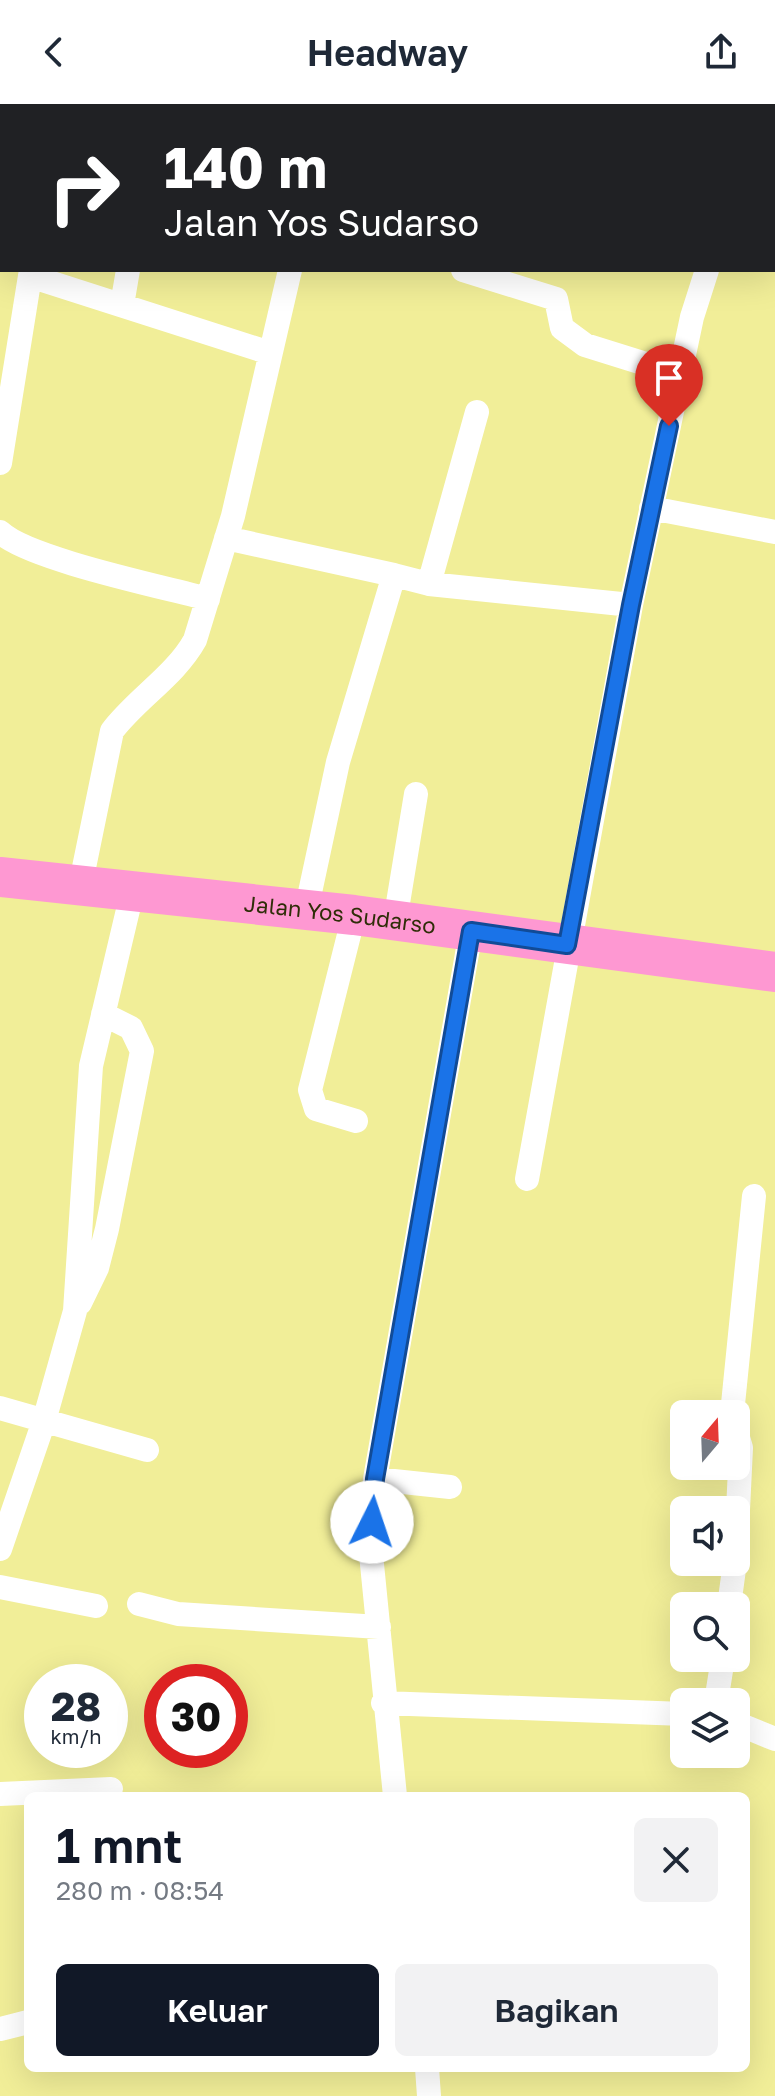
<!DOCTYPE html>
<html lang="id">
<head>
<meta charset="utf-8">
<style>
  body { margin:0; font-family:"Golos Text",sans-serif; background:#f2f2f3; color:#1f2937; height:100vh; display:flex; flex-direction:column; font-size:30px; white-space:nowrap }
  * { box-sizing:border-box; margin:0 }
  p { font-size:26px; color:#747a83 }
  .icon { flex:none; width:44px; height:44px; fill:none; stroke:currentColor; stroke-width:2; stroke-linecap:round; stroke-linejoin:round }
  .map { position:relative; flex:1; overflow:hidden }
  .drawer { position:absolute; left:24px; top:1688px; width:726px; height:280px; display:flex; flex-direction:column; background:#fff; border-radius:12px; box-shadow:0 8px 32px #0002 }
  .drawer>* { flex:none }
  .guide { position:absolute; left:0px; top:0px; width:776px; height:168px; box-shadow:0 8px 32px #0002; background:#202124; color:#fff; overflow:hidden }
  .needle { width:52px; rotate:19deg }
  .buttons { position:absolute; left:670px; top:1296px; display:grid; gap:16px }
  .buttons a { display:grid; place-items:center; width:80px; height:80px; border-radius:12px; background:#fff; box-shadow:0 8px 32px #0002; font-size:40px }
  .speed { position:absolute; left:24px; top:1560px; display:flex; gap:16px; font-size:40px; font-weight:700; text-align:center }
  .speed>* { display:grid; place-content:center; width:104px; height:104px; border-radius:50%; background:#fff; box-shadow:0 8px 32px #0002; line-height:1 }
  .speed small { font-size:20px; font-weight:400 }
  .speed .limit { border:12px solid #d22; background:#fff; color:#111 }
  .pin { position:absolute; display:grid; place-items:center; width:68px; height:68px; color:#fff; margin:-82px -34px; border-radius:50% 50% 50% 0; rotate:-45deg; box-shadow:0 0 8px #0007 }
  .pin .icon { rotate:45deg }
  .me { position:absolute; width:88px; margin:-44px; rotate:4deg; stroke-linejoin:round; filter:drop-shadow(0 0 6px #0008) }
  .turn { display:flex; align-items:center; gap:28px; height:168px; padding:0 32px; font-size:36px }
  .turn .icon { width:104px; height:104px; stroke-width:2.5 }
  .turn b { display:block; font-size:56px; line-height:68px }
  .round { display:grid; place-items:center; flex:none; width:84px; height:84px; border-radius:12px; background:#f2f2f3 }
  .headline { display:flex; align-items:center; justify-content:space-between; height:136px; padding:0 32px }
  h1 { font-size:48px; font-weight:600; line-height:60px; color:#111827 }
  .button { display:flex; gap:16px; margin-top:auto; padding:16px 32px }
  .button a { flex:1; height:92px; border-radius:12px; background:#111827; color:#fff; font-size:32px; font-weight:600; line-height:92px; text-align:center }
  .button a+a { background:#f2f2f3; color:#1f2937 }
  header { display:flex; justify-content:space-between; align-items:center; height:104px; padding:0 32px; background:#fff; font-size:36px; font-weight:600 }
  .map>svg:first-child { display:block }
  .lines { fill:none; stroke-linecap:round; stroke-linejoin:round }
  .minor { stroke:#fff; stroke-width:24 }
  .trunk { stroke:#fe98d2; stroke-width:40 }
  .route-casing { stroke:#114b97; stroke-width:20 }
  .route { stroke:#1a73e8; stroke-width:14 }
  .labels { text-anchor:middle; stroke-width:8; stroke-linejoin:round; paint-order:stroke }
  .street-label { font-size:22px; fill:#2f2d08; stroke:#fffca5 }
</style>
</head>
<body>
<header><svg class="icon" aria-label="back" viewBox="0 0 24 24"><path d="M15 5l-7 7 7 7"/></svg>Headway<svg class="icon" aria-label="share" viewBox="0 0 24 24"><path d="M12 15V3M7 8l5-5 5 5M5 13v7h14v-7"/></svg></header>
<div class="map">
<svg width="775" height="1992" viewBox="0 0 775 1992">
  <rect width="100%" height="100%" fill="#f1ee98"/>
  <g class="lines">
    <!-- minor -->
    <path class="minor" d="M 755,0 L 755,2
      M 58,2 L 58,0
      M 160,2 L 160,0
      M 413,2 L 414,0
      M 774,148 L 775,148
      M 31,166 L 30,172 L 270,249
      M 463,166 L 556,195 L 562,224 L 585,241 L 681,271
      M 122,201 L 128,166
      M 0,359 L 30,172
      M 651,404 L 775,428
      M 0,428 C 28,455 164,483 208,495
      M 226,434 L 394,471
      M 429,480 L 631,501
      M 80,783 L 112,627 C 137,594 175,572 195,536 L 233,412 L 290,166
      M 306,807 L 338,658 L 394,471 L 429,480 L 477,308
      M 354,811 L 310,986 L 316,1005 L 356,1017
      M 395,817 L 416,690
      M 527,1075 L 631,501 L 692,213 L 707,166
      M 80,1199 L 97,1164 L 107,1125 L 142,947 L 131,924 L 103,910
      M 0,1304 L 147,1346
      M 732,1310 L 754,1092
      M 736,1327 L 741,1344 L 736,1447
      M 375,1375 L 450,1383
      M 0,1445 L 44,1317 L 75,1207 L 91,962 L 132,789
      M 0,1483 L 96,1502
      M 139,1500 L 178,1510 L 379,1523
      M 729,1502 L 735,1458
      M 716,1598 L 723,1554
      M 383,1599 L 684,1610
      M 736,1619 L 775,1635
      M 0,1690 L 111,1685
      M 395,1692 L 370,1440 L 375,1375 L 471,827
      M 0,1925 L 28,1918
      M 427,1964 L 429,1992"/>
    <!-- trunk -->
    <path class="trunk" id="s1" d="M 0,773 L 354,811 L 775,868"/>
  </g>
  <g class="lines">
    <!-- route casing -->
    <g class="route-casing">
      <path id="route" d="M 372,1418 L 375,1375 L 471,827 L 567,841 L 631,501 L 669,322"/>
    </g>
    <!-- route -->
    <use href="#route" class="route"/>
  </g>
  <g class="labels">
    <!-- street labels -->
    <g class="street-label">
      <text dy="8" stroke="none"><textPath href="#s1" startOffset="342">Jalan Yos Sudarso</textPath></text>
    </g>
  </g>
</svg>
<div class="buttons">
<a><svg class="needle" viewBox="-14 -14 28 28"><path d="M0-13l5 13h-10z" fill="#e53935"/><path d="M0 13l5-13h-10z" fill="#747a83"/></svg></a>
<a><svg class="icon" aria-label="sound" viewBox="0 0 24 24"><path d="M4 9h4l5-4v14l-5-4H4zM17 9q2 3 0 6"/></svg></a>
<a><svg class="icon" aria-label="search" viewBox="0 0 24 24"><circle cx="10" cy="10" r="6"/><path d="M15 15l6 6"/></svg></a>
<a><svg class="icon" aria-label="layers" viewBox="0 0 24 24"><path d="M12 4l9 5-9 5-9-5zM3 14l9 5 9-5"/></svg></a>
</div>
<div class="speed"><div>28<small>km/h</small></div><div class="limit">30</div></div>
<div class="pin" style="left:669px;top:322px;background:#d93025"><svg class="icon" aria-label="arrive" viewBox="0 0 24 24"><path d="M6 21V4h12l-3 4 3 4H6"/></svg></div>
<svg class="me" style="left:372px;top:1418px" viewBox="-20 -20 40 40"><circle r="19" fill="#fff"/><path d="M0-13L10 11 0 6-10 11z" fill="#1a73e8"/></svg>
<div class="guide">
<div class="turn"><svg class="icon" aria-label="right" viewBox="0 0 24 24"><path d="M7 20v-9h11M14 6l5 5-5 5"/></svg><div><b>140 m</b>Jalan Yos Sudarso</div></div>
</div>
<section class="drawer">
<div class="headline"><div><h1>1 mnt</h1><p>280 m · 08:54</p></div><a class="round"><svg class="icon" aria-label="close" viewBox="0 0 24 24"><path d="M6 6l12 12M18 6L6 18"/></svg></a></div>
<div class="button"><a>Keluar</a><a>Bagikan</a></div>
</section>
</div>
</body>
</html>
